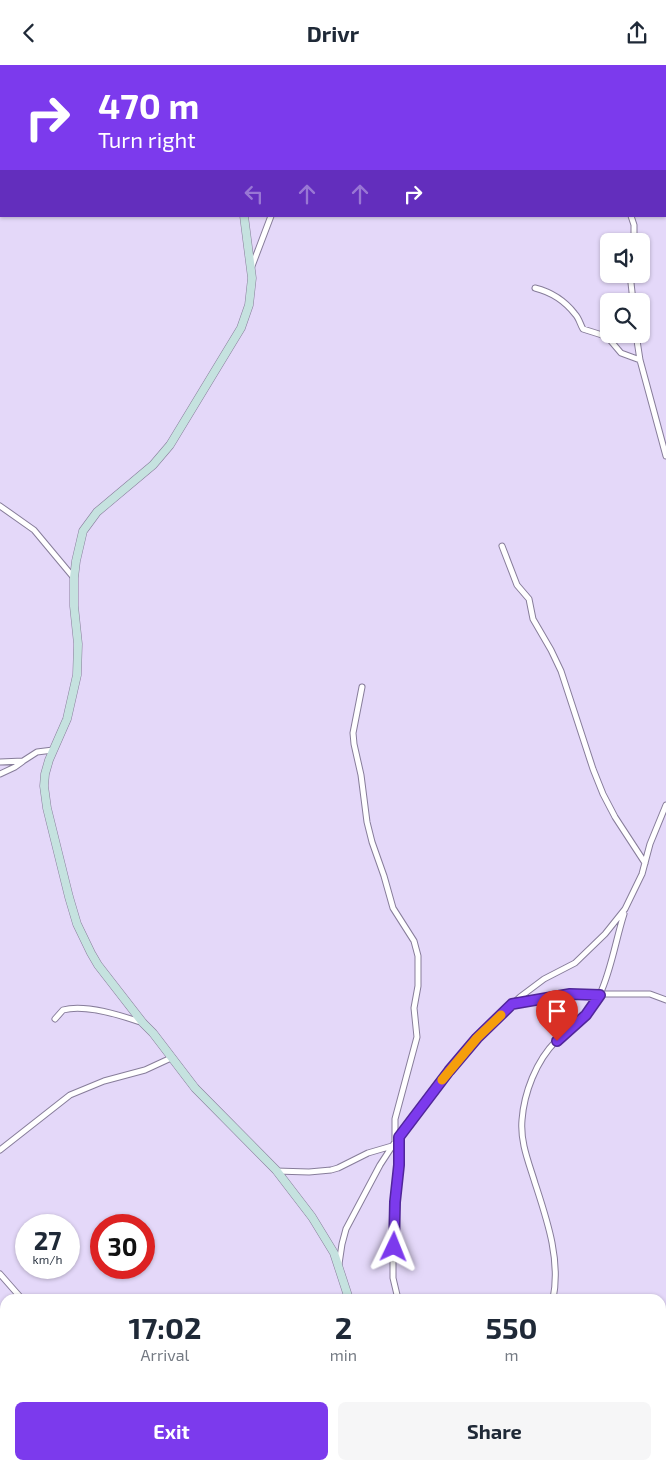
<!DOCTYPE html>
<html lang="en">
<head>
<meta charset="utf-8">
<style>
  body { margin:0; font-family:"Exo 2",sans-serif; background:#f6f6f7; color:#1f2937; height:100vh; display:flex; flex-direction:column; font-size:19px; white-space:nowrap }
  * { box-sizing:border-box; margin:0 }
  p { font-size:16px; color:#747a83 }
  .icon { flex:none; width:28px; height:28px; fill:none; stroke:currentColor; stroke-width:2; stroke-linecap:round; stroke-linejoin:round }
  .map { position:relative; flex:1; overflow:hidden }
  .sheet { position:absolute; left:0px; top:1229px; width:666px; height:176px; display:flex; flex-direction:column; background:#fff; border-radius:15px 15px 0 0; box-shadow:0 1px 4px #0004 }
  .sheet>* { flex:none }
  .banner { position:absolute; left:0px; top:0px; width:666px; height:152px; box-shadow:0 1px 4px #0004; background:#7c3aed; color:#fff; overflow:hidden }
  .controls { position:absolute; left:600px; top:168px; display:grid; gap:10px }
  .controls a { display:grid; place-items:center; width:50px; height:50px; border-radius:8px; background:#fff; box-shadow:0 1px 4px #0004; font-size:25px }
  .speed { position:absolute; left:15px; top:1149px; display:flex; gap:10px; font-size:25px; font-weight:700; text-align:center }
  .speed>* { display:grid; place-content:center; width:65px; height:65px; border-radius:50%; background:#fff; box-shadow:0 1px 4px #0004; line-height:1 }
  .speed small { font-size:12px; font-weight:400 }
  .speed .limit { border:8px solid #d22; background:#fff; color:#111 }
  .pin { position:absolute; display:grid; place-items:center; width:42px; height:42px; color:#fff; margin:-51px -21px; border-radius:50% 50% 50% 0; rotate:-45deg; box-shadow:0 0 5px #0007 }
  .pin .icon { rotate:45deg }
  .me { position:absolute; width:55px; margin:-28px; rotate:2deg; stroke-linejoin:round; filter:drop-shadow(0 0 4px #0008) }
  .turn { display:flex; align-items:center; gap:18px; height:105px; padding:0 15px; font-size:22px }
  .turn .icon { width:65px; height:65px; stroke-width:2.5 }
  .turn b { display:block; font-size:35px; line-height:42px }
  .lanes { display:flex; align-items:center; height:48px; padding:0 15px; background:#0003; justify-content:center; gap:25px; direction:ltr }
  .lanes .off { opacity:.35 }
  .eta { display:flex; justify-content:space-evenly; align-items:center; height:85px; text-align:center }
  .eta b { font-size:30px; font-weight:700; line-height:35px }
  .button { display:flex; gap:10px; margin-top:auto; padding:10px 15px }
  .button a { flex:1; height:58px; border-radius:8px; background:#7c3aed; color:#fff; font-size:20px; font-weight:700; line-height:58px; text-align:center }
  .button a+a { background:#f6f6f7; color:#1f2937 }
  header { display:flex; justify-content:space-between; align-items:center; height:65px; padding:0 15px; background:#fff; font-size:22px; font-weight:700 }
  .map>svg:first-child { display:block }
  .lines { fill:none; stroke-linecap:round; stroke-linejoin:round }
  .street-casing { stroke:#877d9a; stroke-width:7 }
  .secondary-casing { stroke:#877d9a; stroke-width:9 }
  .street { stroke:#fff; stroke-width:5 }
  .secondary { stroke:#c5e2df; stroke-width:8 }
  .route-casing { stroke:#51269a; stroke-width:12 }
  .route { stroke:#7c3aed; stroke-width:9 }
  .slow { stroke:#f59e0b; stroke-width:9 }
</style>
</head>
<body>
<header><svg class="icon" aria-label="back" viewBox="0 0 24 24"><path d="M15 5l-7 7 7 7"/></svg>Drivr<svg class="icon" aria-label="share" viewBox="0 0 24 24"><path d="M12 15V3M7 8l5-5 5 5M5 13v7h14v-7"/></svg></header>
<div class="map">
<svg width="666" height="1404" viewBox="0 0 666 1404">
  <rect width="100%" height="100%" fill="#e4d8f9"/>
  <g class="lines">
    <!-- street casing -->
    <g class="street-casing">
      <path id="street" d="M 442,1 L 443,0
        M 605,1 L 606,0
        M 631,151 L 634,160 L 634,176
        M 252,201 L 271,151
        M 630,209 L 633,236
        M 535,223 C 551,227 565,236 575,249 C 579,253 580,259 583,264 L 602,270 L 610,275 L 621,288 L 640,295
        M 636,269 L 640,295 L 666,391
        M 0,441 L 34,465 L 74,513
        M 502,481 L 517,520 L 529,534 L 533,554 L 551,585 L 561,606 L 593,704 L 603,729 L 615,752 L 645,798
        M 362,622 L 353,668 L 354,679 L 361,710 L 367,757 L 372,777 L 384,811 L 393,843 L 414,876 L 418,891 L 418,921 L 414,943 L 417,972 L 395,1054 L 395,1077
        M 0,697 L 23,696 L 37,687 L 53,685
        M 0,709 L 15,702 L 22,697
        M 514,939 L 577,929 L 650,929 L 666,935
        M 55,954 L 63,945 C 83,939 120,950 140,957
        M 0,1085 L 70,1030 L 104,1016 L 145,1005 L 171,993
        M 276,1106 L 309,1107 L 331,1105 L 338,1103 L 368,1088 L 392,1081
        M 339,1199 L 342,1179 L 346,1164 L 380,1100 L 395,1077 L 449,1006 L 477,973 L 520,932 L 544,914 L 575,898 L 605,869 L 625,844 L 642,809 L 650,779 L 666,740
        M 0,1209 L 22,1234
        M 398,1234 L 393,1213 L 393,1198 L 395,1137 L 399,1101 L 399,1071
        M 553,1234 C 561,1195 547,1155 535,1118 C 529,1098 520,1077 522,1055 C 524,1028 536,996 556,976 C 572,961 590,950 600,929 C 611,906 616,874 624,849
        M 0,1307 L 5,1313
        M 110,1400 L 113,1404
        M 384,1404 L 385,1400
        M 456,1404 L 460,1400"/>
    </g>
    <!-- secondary casing -->
    <g class="secondary-casing">
      <path id="secondary" d="M 245,1 L 245,0
        M 244,151 L 252,213 L 249,240 L 241,263 L 170,380 L 153,400 L 97,447 L 83,466 L 76,496 L 74,513 L 74,541 L 78,579 L 77,610 L 67,654 L 49,695 L 45,709 L 44,721 L 47,743 L 69,832 L 77,859 L 91,888 L 98,900 L 143,958 L 153,968 L 195,1023 L 276,1105 L 312,1152 L 334,1188 L 349,1234
        M 379,1400 L 379,1404"/>
    </g>
    <!-- street -->
    <use href="#street" class="street"/>
    <!-- secondary -->
    <use href="#secondary" class="secondary"/>
  </g>
  <g class="lines">
    <!-- route casing -->
    <g class="route-casing">
      <path id="route" d="M 394,1182 L 395,1137 L 399,1100 L 399,1072 L 449,1006 L 477,973 L 512,939 L 570,929 L 600,930 L 586,950 L 557,976"/>
    </g>
    <!-- route -->
    <use href="#route" class="route"/>
    <!-- slow -->
    <path class="slow" d="M 442,1015 L 477,973 L 501,950"/>
  </g>
</svg>
<div class="controls">
<a><svg class="icon" aria-label="sound" viewBox="0 0 24 24"><path d="M4 9h4l5-4v14l-5-4H4zM17 9q2 3 0 6"/></svg></a>
<a><svg class="icon" aria-label="search" viewBox="0 0 24 24"><circle cx="10" cy="10" r="6"/><path d="M15 15l6 6"/></svg></a>
</div>
<div class="speed"><div>27<small>km/h</small></div><div class="limit">30</div></div>
<div class="pin" style="left:557px;top:976px;background:#d93025"><svg class="icon" aria-label="arrive" viewBox="0 0 24 24"><path d="M6 21V4h12l-3 4 3 4H6"/></svg></div>
<svg class="me" style="left:394px;top:1182px" viewBox="-20 -20 40 40"><path d="M0-17L14 15 0 8-14 15z" fill="#7c3aed" stroke="#fff" stroke-width="4"/></svg>
<div class="banner">
<div class="turn"><svg class="icon" aria-label="right" viewBox="0 0 24 24"><path d="M7 20v-9h11M14 6l5 5-5 5"/></svg><div><b>470 m</b>Turn right</div></div>
<div class="lanes"><svg class="icon off" aria-label="left" viewBox="0 0 24 24"><path d="M17 20v-9H6M10 6l-5 5 5 5"/></svg><svg class="icon off" aria-label="ahead" viewBox="0 0 24 24"><path d="M12 20V5M6 11l6-6 6 6"/></svg><svg class="icon off" aria-label="ahead" viewBox="0 0 24 24"><path d="M12 20V5M6 11l6-6 6 6"/></svg><svg class="icon" aria-label="right" viewBox="0 0 24 24"><path d="M7 20v-9h11M14 6l5 5-5 5"/></svg></div>
</div>
<section class="sheet">
<div class="eta">
<div><b>17:02</b><p>Arrival</p></div>
<div><b>2</b><p>min</p></div>
<div><b>550</b><p>m</p></div>
</div>
<div class="button"><a>Exit</a><a>Share</a></div>
</section>
</div>
</body>
</html>
